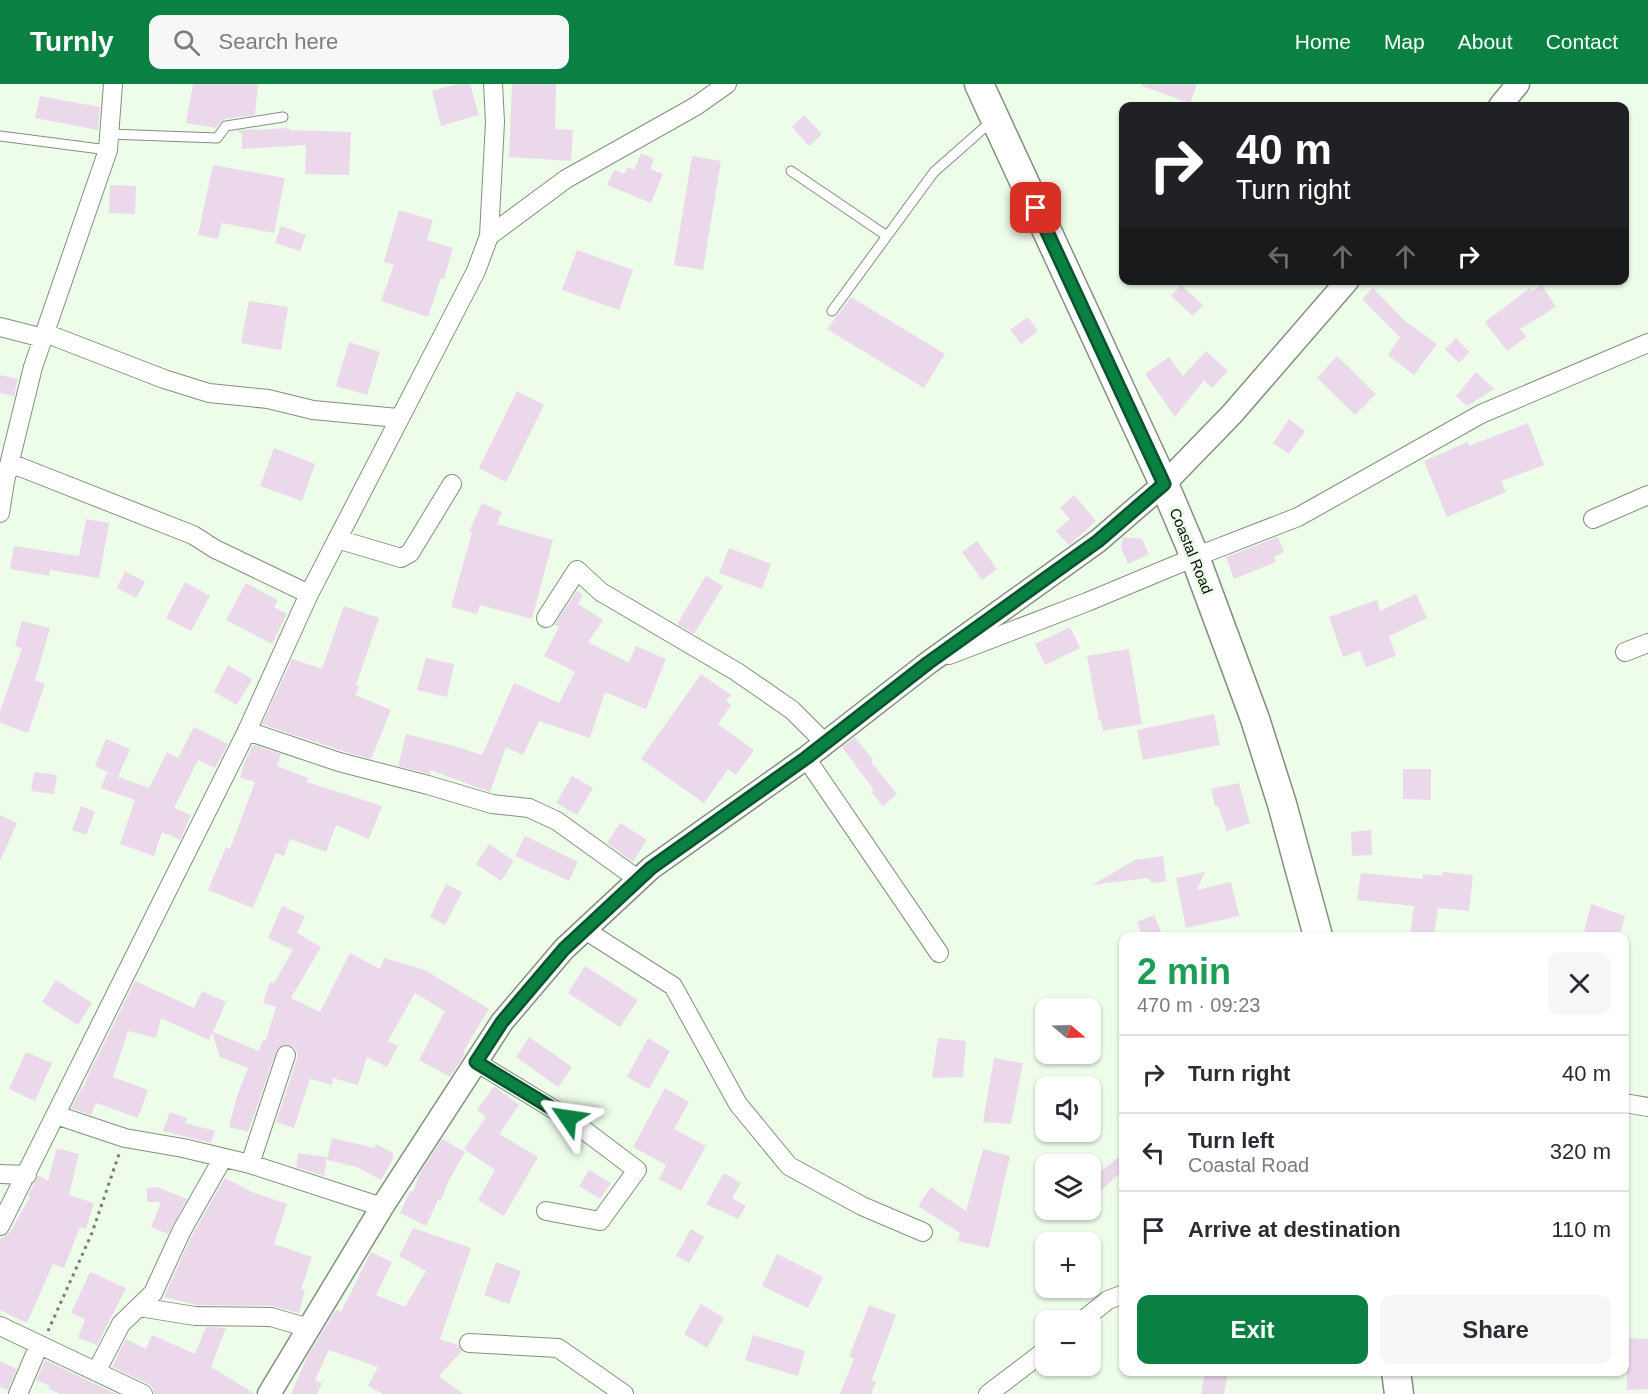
<!DOCTYPE html>
<html lang="en">
<head>
<meta charset="utf-8">
<style>
  body { margin:0; font-family:Arial,sans-serif; background:#f7f7f7; color:#2b2b33; height:100vh; display:flex; flex-direction:column; font-size:22px; white-space:nowrap }
  * { box-sizing:border-box; margin:0 }
  p { font-size:20px; color:#7c7c81 }
  .icon { flex:none; width:33px; height:33px; fill:none; stroke:currentColor; stroke-width:2; stroke-linecap:round; stroke-linejoin:round }
  .map { position:relative; flex:1; overflow:hidden }
  .side { position:absolute; left:1119px; top:848px; width:510px; height:444px; display:flex; flex-direction:column; background:#fff; border-radius:12px; box-shadow:0 2px 4px #0004 }
  .side>* { flex:none }
  .top-card { position:absolute; left:1119px; top:18px; width:510px; height:183px; border-radius:12px; box-shadow:0 2px 4px #0004; background:#202124; color:#fff; overflow:hidden }
  .needle { width:39px; rotate:109deg }
  .fabs { position:absolute; left:1035px; top:914px; display:grid; gap:12px }
  .fabs a { display:grid; place-items:center; width:66px; height:66px; border-radius:12px; background:#fff; box-shadow:0 2px 4px #0004; font-size:30px }
  .pin { position:absolute; display:grid; place-items:center; width:51px; height:51px; color:#fff; margin:-26px; border-radius:12px; box-shadow:0 3px 9px #0006 }
  .me { position:absolute; width:66px; margin:-33px; rotate:302deg; stroke-linejoin:round; filter:drop-shadow(0 0 4px #0008) }
  .turn { display:flex; align-items:center; gap:21px; height:126px; padding:0 18px; font-size:27px }
  .turn .icon { width:78px; height:78px; stroke-width:2.5 }
  .turn b { display:block; font-size:42px; line-height:51px }
  .lanes { display:flex; align-items:center; height:57px; padding:0 18px; background:#0003; justify-content:center; gap:30px; direction:ltr }
  .lanes .off { opacity:.35 }
  .round { display:grid; place-items:center; flex:none; width:63px; height:63px; border-radius:12px; background:#f7f7f7 }
  .overview { display:flex; align-items:center; justify-content:space-between; height:102px; padding:0 18px }
  h1 { font-size:36px; font-weight:700; line-height:45px; color:#1e9e55 }
  .primary-button { display:flex; gap:12px; margin-top:auto; padding:12px 18px }
  .primary-button a { flex:1; height:69px; border-radius:12px; background:#0b8043; color:#fff; font-size:24px; font-weight:700; line-height:69px; text-align:center }
  .primary-button a+a { background:#f7f7f7; color:#2b2b33 }
  ul { padding:0; list-style:none }
  li { display:flex; align-items:center; gap:18px; height:78px; padding:0 18px; border-top:2px solid #e1e1e2 }
  li div { flex:1 }
  li b { display:block; font-size:22px }
  li em { font-style:normal }
  header { display:flex; align-items:center; gap:36px; box-sizing:border-box; height:84px; padding:0 30px; background:#0b8043; color:#fff }
  header strong { font-size:28px }
  nav { display:flex; gap:33px; margin-inline-start:auto; font-size:21px }
  .search { width:420px; height:54px; background:#f7f7f7; display:flex; align-items:center; gap:15px; box-sizing:border-box; padding:0 21px; border-radius:12px; color:#7c7c81; font-size:22px }
  .map>svg:first-child { display:block }
  .building { fill:#ebd9eb }
  .lines { fill:none; stroke-linecap:round; stroke-linejoin:round }
  .service-casing { stroke:#82917f; stroke-width:11 }
  .minor-casing { stroke:#82917f; stroke-width:20 }
  .tertiary-casing { stroke:#82917f; stroke-width:25 }
  .primary-casing { stroke:#82917f; stroke-width:31 }
  .path { stroke:#757f73; stroke-width:3; stroke-dasharray:3 4.5; stroke-linecap:butt }
  .service { stroke:#fff; stroke-width:9 }
  .minor { stroke:#fff; stroke-width:18 }
  .tertiary { stroke:#fff; stroke-width:22 }
  .primary { stroke:#fff; stroke-width:28 }
  .route-casing { stroke:#07532c; stroke-width:15 }
  .route { stroke:#0b8043; stroke-width:10 }
  .labels { text-anchor:middle; stroke-width:6; stroke-linejoin:round; paint-order:stroke }
  .street-label { font-size:15px; fill:#090f09; stroke:#edfdea }
</style>
</head>
<body>
<header>
<strong>Turnly</strong>
<div class="search"><svg class="icon" aria-label="search" viewBox="0 0 24 24"><circle cx="10" cy="10" r="6"/><path d="M15 15l6 6"/></svg>Search here</div>
<nav><a>Home</a><a>Map</a><a>About</a><a>Contact</a></nav>
</header>
<div class="map">
<svg width="1648" height="1310" viewBox="0 0 1648 1310">
  <rect width="100%" height="100%" fill="#edfdea"/>
  <!-- building -->
  <path class="building" d="M 193,0 L 258,0 L 255,31 L 225,35 L 216,44 L 186,39 Z
    M 457,0 L 470,0 L 479,31 L 441,42 L 432,7 Z
    M 512,0 L 556,0 L 555,45 L 573,46 L 571,77 L 509,73 Z
    M 1142,0 L 1197,0 L 1190,19 L 1142,2 Z
    M 40,12 L 100,23 L 98,46 L 35,34 Z
    M 804,31 L 822,50 L 809,62 L 792,43 Z
    M 289,44 L 289,46 L 351,48 L 349,91 L 305,90 L 306,61 L 242,65 L 242,49 L 235,47 L 253,45 L 253,46 Z
    M 641,69 L 654,75 L 650,85 L 663,90 L 651,119 L 607,101 L 614,86 L 624,90 L 628,83 L 634,86 Z
    M 692,72 L 721,77 L 703,186 L 674,181 Z
    M 213,81 L 285,94 L 274,149 L 222,139 L 218,155 L 198,151 Z
    M 110,101 L 136,102 L 135,130 L 109,129 Z
    M 399,126 L 433,136 L 427,156 L 453,164 L 444,195 L 441,194 L 428,233 L 381,217 L 394,181 L 384,178 Z
    M 281,142 L 306,151 L 300,167 L 275,159 Z
    M 577,166 L 633,186 L 619,226 L 562,206 Z
    M 1181,201 L 1203,221 L 1193,232 L 1171,212 Z
    M 1542,201 L 1556,223 L 1520,245 L 1526,253 L 1507,267 L 1485,238 L 1530,204 L 1532,207 Z
    M 1373,204 L 1405,237 L 1437,260 L 1414,291 L 1388,271 L 1400,253 L 1362,215 Z
    M 851,213 L 945,270 L 924,304 L 827,245 Z
    M 249,217 L 288,223 L 281,266 L 241,259 Z
    M 1028,233 L 1038,247 L 1021,260 L 1010,246 Z
    M 1456,254 L 1470,268 L 1459,279 L 1445,265 Z
    M 349,258 L 380,268 L 367,311 L 336,302 Z
    M 1206,267 L 1228,287 L 1212,304 L 1204,296 L 1175,333 L 1145,290 L 1169,273 L 1183,292 Z
    M 1337,272 L 1376,310 L 1355,331 L 1317,294 Z
    M 1476,288 L 1494,305 L 1467,322 L 1456,312 Z
    M 0,291 L 18,295 L 14,312 L 0,309 Z
    M 517,307 L 544,321 L 506,398 L 479,384 Z
    M 1289,335 L 1305,347 L 1289,370 L 1273,359 Z
    M 1528,339 L 1544,381 L 1501,397 L 1506,408 L 1447,433 L 1424,377 L 1468,358 L 1469,362 Z
    M 274,364 L 315,380 L 302,417 L 260,402 Z
    M 1074,411 L 1096,437 L 1069,461 L 1056,447 L 1070,435 L 1060,424 Z
    M 482,419 L 502,428 L 497,440 L 553,456 L 532,535 L 480,521 L 477,530 L 451,523 L 472,449 L 469,448 Z
    M 86,435 L 109,439 L 99,494 L 50,486 L 49,492 L 10,485 L 14,462 L 79,472 Z
    M 1123,453 L 1142,455 L 1149,470 L 1128,480 L 1121,464 Z
    M 1278,453 L 1284,468 L 1274,473 L 1276,478 L 1234,495 L 1226,473 Z
    M 977,457 L 997,485 L 982,496 L 962,468 Z
    M 729,464 L 771,480 L 762,505 L 719,489 Z
    M 125,487 L 145,498 L 136,514 L 117,504 Z
    M 706,492 L 723,502 L 694,550 L 677,540 Z
    M 185,498 L 210,512 L 191,547 L 166,534 Z
    M 246,499 L 278,516 L 274,523 L 287,530 L 272,560 L 226,536 Z
    M 577,507 L 583,511 L 578,520 L 603,536 L 588,558 L 629,579 L 636,562 L 666,575 L 646,625 L 605,608 L 590,654 L 539,637 L 523,671 L 506,663 L 490,708 L 430,686 L 430,690 L 398,682 L 406,650 L 454,662 L 482,671 L 514,599 L 559,619 L 575,588 L 544,572 L 559,543 L 554,541 Z
    M 1416,510 L 1427,534 L 1389,552 L 1396,572 L 1366,583 L 1360,567 L 1343,573 L 1329,533 L 1377,516 L 1380,527 Z
    M 344,522 L 379,534 L 356,601 L 359,603 L 355,611 L 391,626 L 371,675 L 342,667 L 262,640 L 292,575 L 322,585 Z
    M 22,537 L 50,544 L 35,596 L 45,600 L 28,649 L 0,639 L 0,628 L 22,564 L 15,562 Z
    M 1070,543 L 1080,564 L 1045,581 L 1035,560 Z
    M 1129,565 L 1142,640 L 1103,647 L 1101,636 L 1099,637 L 1087,572 Z
    M 426,574 L 454,580 L 447,613 L 417,606 Z
    M 228,581 L 252,595 L 237,621 L 214,608 Z
    M 701,590 L 731,611 L 726,617 L 731,621 L 718,640 L 754,666 L 736,691 L 728,685 L 704,719 L 641,675 Z
    M 1214,630 L 1220,661 L 1143,676 L 1137,646 Z
    M 194,643 L 228,660 L 215,684 L 198,676 L 174,724 L 191,731 L 180,756 L 162,748 L 154,772 L 120,760 L 135,716 L 101,704 L 107,689 L 149,704 L 167,668 L 178,674 Z
    M 855,653 L 873,676 L 871,678 L 897,710 L 883,722 L 871,708 L 874,706 L 842,663 Z
    M 106,655 L 130,665 L 118,693 L 95,682 Z
    M 253,661 L 281,670 L 277,682 L 308,694 L 307,698 L 382,722 L 369,755 L 336,741 L 326,768 L 290,755 L 284,772 L 276,769 L 253,824 L 208,806 L 226,763 L 230,765 L 255,698 L 240,694 L 245,677 Z
    M 1403,685 L 1431,685 L 1431,716 L 1403,715 Z
    M 34,688 L 57,691 L 54,710 L 31,707 Z
    M 572,692 L 593,704 L 577,731 L 556,719 Z
    M 1239,699 L 1250,739 L 1227,747 L 1218,722 L 1215,722 L 1211,705 Z
    M 81,722 L 95,728 L 86,751 L 72,746 Z
    M 0,731 L 17,739 L 0,777 Z
    M 620,739 L 647,756 L 633,778 L 607,759 Z
    M 1371,746 L 1372,771 L 1352,772 L 1351,748 Z
    M 525,752 L 578,778 L 569,797 L 515,772 Z
    M 489,760 L 514,777 L 501,797 L 476,780 Z
    M 1163,772 L 1166,797 L 1152,799 L 1148,794 L 1092,801 L 1135,776 Z
    M 1205,788 L 1197,806 L 1231,798 L 1239,832 L 1186,844 L 1176,794 Z
    M 1443,788 L 1473,791 L 1469,827 L 1438,824 L 1434,852 L 1410,852 L 1414,822 L 1357,816 L 1361,789 L 1423,795 L 1423,790 L 1442,792 Z
    M 446,800 L 462,808 L 445,841 L 430,833 Z
    M 1591,820 L 1625,832 L 1620,852 L 1583,852 Z
    M 282,822 L 305,832 L 297,849 L 321,863 L 291,914 L 320,928 L 350,869 L 380,885 L 384,874 L 425,886 L 489,925 L 463,968 L 466,969 L 450,993 L 419,976 L 445,927 L 415,909 L 388,957 L 398,962 L 387,983 L 367,973 L 358,1001 L 333,994 L 332,1001 L 310,995 L 294,1044 L 276,1038 L 297,975 L 297,968 L 294,963 L 284,960 L 276,967 L 248,1048 L 229,1043 L 237,1012 L 248,984 L 220,973 L 212,949 L 209,956 L 161,934 L 156,954 L 128,947 L 113,993 L 148,1006 L 138,1034 L 96,1019 L 91,1031 L 71,1024 L 82,1003 L 84,1003 L 88,991 L 135,897 L 194,924 L 202,907 L 226,918 L 213,948 L 259,967 L 263,956 L 266,956 L 276,923 L 263,919 L 270,898 L 274,899 L 293,866 L 268,854 Z
    M 1154,831 L 1163,852 L 1142,852 L 1137,838 Z
    M 585,882 L 638,916 L 620,943 L 568,909 Z
    M 56,896 L 92,919 L 78,941 L 42,918 Z
    M 529,953 L 572,983 L 558,1003 L 516,973 Z
    M 648,954 L 670,967 L 649,1005 L 627,993 Z
    M 938,954 L 966,957 L 963,993 L 932,994 Z
    M 26,968 L 52,979 L 35,1017 L 9,1005 Z
    M 994,974 L 1023,979 L 1011,1040 L 983,1038 Z
    M 494,1002 L 519,1021 L 499,1050 L 538,1073 L 504,1132 L 478,1116 L 495,1086 L 464,1065 L 486,1033 L 477,1026 Z
    M 665,1004 L 689,1018 L 674,1045 L 706,1062 L 681,1107 L 659,1095 L 666,1081 L 633,1063 Z
    M 170,1028 L 187,1034 L 185,1039 L 215,1047 L 211,1059 L 163,1047 Z
    M 332,1054 L 374,1064 L 376,1060 L 393,1069 L 393,1075 L 381,1096 L 357,1083 L 327,1076 Z
    M 442,1055 L 465,1068 L 448,1098 L 441,1117 L 438,1116 L 426,1142 L 400,1129 L 410,1107 L 413,1108 L 420,1089 Z
    M 57,1064 L 79,1070 L 69,1111 L 94,1119 L 86,1145 L 80,1143 L 64,1184 L 53,1180 L 27,1239 L 0,1226 L 0,1155 L 10,1148 L 30,1113 L 28,1111 L 38,1091 L 48,1097 Z
    M 983,1065 L 1010,1072 L 989,1164 L 958,1157 L 960,1149 L 918,1122 L 931,1103 L 966,1127 Z
    M 298,1069 L 327,1073 L 324,1092 L 296,1083 Z
    M 1124,1069 L 1124,1085 L 1090,1117 L 1090,1096 Z
    M 589,1086 L 611,1099 L 600,1115 L 579,1102 Z
    M 724,1089 L 741,1099 L 732,1114 L 746,1122 L 738,1135 L 706,1120 Z
    M 225,1094 L 252,1108 L 287,1120 L 274,1160 L 312,1173 L 301,1205 L 305,1206 L 299,1229 L 271,1222 L 196,1221 L 164,1213 L 192,1151 Z
    M 157,1103 L 187,1115 L 168,1150 L 151,1143 L 161,1118 L 147,1118 L 147,1104 Z
    M 413,1144 L 471,1164 L 440,1255 L 458,1261 L 462,1267 L 439,1292 L 463,1310 L 383,1310 L 368,1302 L 378,1283 L 329,1266 L 315,1296 L 322,1299 L 317,1310 L 291,1310 L 308,1271 L 336,1226 L 341,1228 L 371,1168 L 392,1178 L 376,1211 L 405,1223 L 426,1187 L 399,1172 Z
    M 691,1145 L 704,1153 L 689,1179 L 676,1172 Z
    M 777,1170 L 823,1193 L 808,1224 L 762,1202 Z
    M 496,1178 L 521,1187 L 509,1220 L 484,1211 Z
    M 90,1188 L 126,1204 L 97,1261 L 78,1254 L 85,1235 L 71,1229 Z
    M 701,1220 L 724,1234 L 707,1264 L 684,1250 Z
    M 869,1221 L 896,1231 L 872,1296 L 876,1298 L 871,1310 L 840,1310 L 854,1275 L 849,1273 Z
    M 206,1243 L 226,1244 L 211,1283 L 255,1310 L 154,1310 L 153,1304 L 148,1300 L 112,1283 L 126,1255 L 146,1265 L 152,1251 L 195,1270 Z
    M 753,1251 L 805,1267 L 798,1292 L 745,1276 Z
    M 1626,1254 L 1648,1255 L 1648,1305 L 1627,1306 Z
    M 45,1276 L 91,1298 L 117,1310 L 60,1310 L 49,1305 L 50,1302 L 36,1296 Z
    M 0,1277 L 17,1285 L 8,1306 L 0,1303 Z
    M 1205,1287 L 1228,1287 L 1224,1310 L 1201,1310 Z"/>
  <g class="lines">
    <!-- service casing -->
    <g class="service-casing">
      <path id="service" d="M 109,50 L 217,54 L 226,42 L 283,33
        M 0,52 L 108,66
        M 791,87 L 887,152
        M 832,227 L 934,88 L 993,36"/>
    </g>
    <!-- minor casing -->
    <g class="minor-casing">
      <path id="minor" d="M 489,152 L 495,38 L 493,0
        M 0,243 L 43,254
        M 45,249 L 164,295 L 209,309 L 268,315 L 313,326 L 398,334
        M 10,379 L 193,451 L 215,465 L 309,510
        M 0,429 L 5,397 L 33,283 L 108,66 L 113,0
        M 1593,435 L 1648,411
        M 337,455 L 401,474 L 410,469 L 452,400
        M 546,534 L 577,486 L 601,508 L 737,588 L 792,626 L 825,659
        M 1625,568 L 1648,559
        M 949,571 L 1087,518 L 1195,473 L 1298,433 L 1481,330 L 1648,259
        M 247,647 L 339,678 L 428,701 L 492,720 L 529,724 L 557,737 L 639,796
        M 806,674 L 939,869
        M 585,846 L 673,902 L 738,1020 L 789,1082 L 862,1122 L 923,1148
        M 476,978 L 568,1034 L 637,1086 L 600,1137 L 546,1127
        M 1624,1019 L 1648,1023
        M 56,1031 L 125,1054 L 183,1064 L 250,1080 L 382,1123
        M 250,1080 L 286,971
        M 0,1090 L 27,1091
        M 0,1142 L 247,647 L 309,510 L 476,187 L 489,152 L 566,95 L 696,22 L 727,0
        M 139,1223 L 195,1232 L 271,1233 L 309,1244
        M 1083,1236 L 1108,1216 L 1124,1210
        M 0,1242 L 143,1310
        M 469,1259 L 558,1264 L 624,1310
        M 96,1288 L 121,1240 L 153,1209 L 182,1146 L 223,1074
        M 18,1310 L 39,1261
        M 988,1310 L 1046,1266"/>
    </g>
    <!-- tertiary casing -->
    <g class="tertiary-casing">
      <path id="tertiary" d="M 1500,22 L 1518,0
        M 269,1310 L 382,1123 L 502,938 L 564,865 L 651,784 L 806,674 L 928,579 L 1098,457 L 1164,400 L 1232,330 L 1348,196"/>
    </g>
    <!-- primary casing -->
    <g class="primary-casing">
      <path id="primary" d="M 979,0 L 1164,400 L 1195,473 L 1255,635 L 1282,720 L 1318,852
        M 1396,1287 L 1399,1310"/>
    </g>
    <!-- path -->
    <path class="path" d="M 48,1247 L 92,1149 L 119,1070"/>
    <!-- service -->
    <use href="#service" class="service"/>
    <!-- minor -->
    <use href="#minor" class="minor"/>
    <!-- tertiary -->
    <use href="#tertiary" class="tertiary"/>
    <!-- primary -->
    <use href="#primary" class="primary"/>
  </g>
  <g class="lines">
    <!-- route casing -->
    <g class="route-casing">
      <path id="route" d="M 568,1034 L 476,978 L 502,938 L 564,865 L 651,784 L 806,674 L 928,579 L 1098,457 L 1164,400 L 1036,124"/>
    </g>
    <!-- route -->
    <use href="#route" class="route"/>
  </g>
  <g class="labels">
    <!-- street labels -->
    <g class="street-label">
      <text transform="translate(1191 467) rotate(68)" y="5">Coastal Road</text>
    </g>
  </g>
</svg>
<div class="fabs">
<a><svg class="needle" viewBox="-14 -14 28 28"><path d="M0-13l5 13h-10z" fill="#e53935"/><path d="M0 13l5-13h-10z" fill="#7c7c81"/></svg></a>
<a><svg class="icon" aria-label="sound" viewBox="0 0 24 24"><path d="M4 9h4l5-4v14l-5-4H4zM17 9q2 3 0 6"/></svg></a>
<a><svg class="icon" aria-label="layers" viewBox="0 0 24 24"><path d="M12 4l9 5-9 5-9-5zM3 14l9 5 9-5"/></svg></a>
<a>+</a>
<a>−</a>
</div>
<div class="pin" style="left:1036px;top:124px;background:#d93025"><svg class="icon" aria-label="arrive" viewBox="0 0 24 24"><path d="M6 21V4h12l-3 4 3 4H6"/></svg></div>
<svg class="me" style="left:568px;top:1034px" viewBox="-20 -20 40 40"><path d="M0-17L14 15 0 8-14 15z" fill="#0b8043" stroke="#fff" stroke-width="4"/></svg>
<div class="top-card">
<div class="turn"><svg class="icon" aria-label="right" viewBox="0 0 24 24"><path d="M7 20v-9h11M14 6l5 5-5 5"/></svg><div><b>40 m</b>Turn right</div></div>
<div class="lanes"><svg class="icon off" aria-label="left" viewBox="0 0 24 24"><path d="M17 20v-9H6M10 6l-5 5 5 5"/></svg><svg class="icon off" aria-label="ahead" viewBox="0 0 24 24"><path d="M12 20V5M6 11l6-6 6 6"/></svg><svg class="icon off" aria-label="ahead" viewBox="0 0 24 24"><path d="M12 20V5M6 11l6-6 6 6"/></svg><svg class="icon" aria-label="right" viewBox="0 0 24 24"><path d="M7 20v-9h11M14 6l5 5-5 5"/></svg></div>
</div>
<section class="side">
<div class="overview"><div><h1>2 min</h1><p>470 m · 09:23</p></div><a class="round"><svg class="icon" aria-label="close" viewBox="0 0 24 24"><path d="M6 6l12 12M18 6L6 18"/></svg></a></div>
<ul>
<li><svg class="icon" aria-label="right" viewBox="0 0 24 24"><path d="M7 20v-9h11M14 6l5 5-5 5"/></svg><div><b>Turn right</b></div><em>40 m</em></li>
<li><svg class="icon" aria-label="left" viewBox="0 0 24 24"><path d="M17 20v-9H6M10 6l-5 5 5 5"/></svg><div><b>Turn left</b><p>Coastal Road</p></div><em>320 m</em></li>
<li><svg class="icon" aria-label="arrive" viewBox="0 0 24 24"><path d="M6 21V4h12l-3 4 3 4H6"/></svg><div><b>Arrive at destination</b></div><em>110 m</em></li>
</ul>
<div class="primary-button"><a>Exit</a><a>Share</a></div>
</section>
</div>
</body>
</html>
